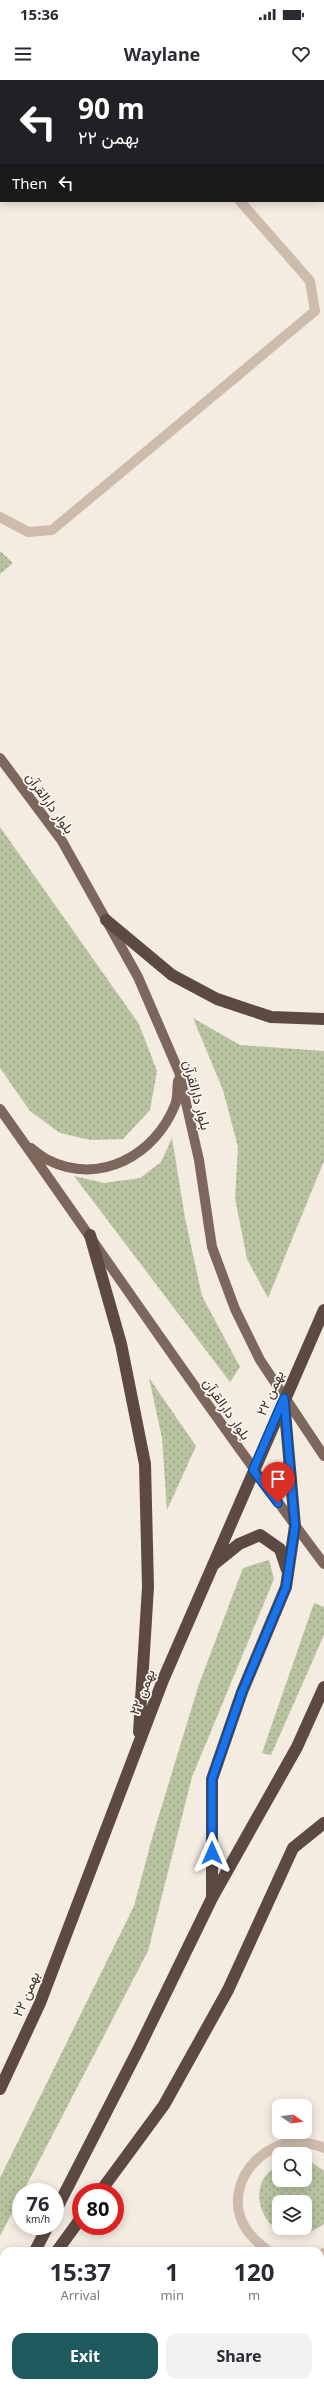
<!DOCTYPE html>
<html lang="en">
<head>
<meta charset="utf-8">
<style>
  body { margin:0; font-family:"Noto Sans",Vazirmatn,sans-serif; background:#f2f2f3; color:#2b2b33; height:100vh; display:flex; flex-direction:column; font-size:15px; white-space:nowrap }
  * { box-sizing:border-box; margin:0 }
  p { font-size:13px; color:#7c7c81 }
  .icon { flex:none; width:22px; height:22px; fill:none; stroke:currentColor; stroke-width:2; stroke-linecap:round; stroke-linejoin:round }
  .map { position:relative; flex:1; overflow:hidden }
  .details { position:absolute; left:0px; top:2167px; width:324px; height:140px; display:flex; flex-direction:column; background:#fff; border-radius:12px 12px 0 0; box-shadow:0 2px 10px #0003 }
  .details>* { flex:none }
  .hud { position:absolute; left:0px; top:0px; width:324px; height:122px; box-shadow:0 2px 10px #0003; background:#202124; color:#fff; overflow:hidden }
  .needle { width:26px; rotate:103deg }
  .tools { position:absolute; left:272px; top:2019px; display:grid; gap:8px }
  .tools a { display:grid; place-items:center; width:40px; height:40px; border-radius:8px; background:#fff; box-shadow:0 2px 10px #0003; font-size:20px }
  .speed { position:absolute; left:12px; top:2103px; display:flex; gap:8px; font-size:20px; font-weight:700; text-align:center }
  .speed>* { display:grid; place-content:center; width:52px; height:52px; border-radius:50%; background:#fff; box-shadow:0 2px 10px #0003; line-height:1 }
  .speed small { font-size:10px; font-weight:400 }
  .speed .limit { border:6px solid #d22; background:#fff; color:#111 }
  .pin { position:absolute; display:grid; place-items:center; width:34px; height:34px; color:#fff; margin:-41px -17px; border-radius:50% 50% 50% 0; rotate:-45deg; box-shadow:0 0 4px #0007 }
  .pin .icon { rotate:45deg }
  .me { position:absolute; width:44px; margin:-22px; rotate:0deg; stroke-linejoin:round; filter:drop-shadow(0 0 3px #0008) }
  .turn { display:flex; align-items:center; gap:14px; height:84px; padding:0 12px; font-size:18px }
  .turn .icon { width:52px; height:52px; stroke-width:2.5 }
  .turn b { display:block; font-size:28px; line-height:34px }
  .then { display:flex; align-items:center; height:38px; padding:0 12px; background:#0003; gap:8px; font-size:15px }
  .eta { display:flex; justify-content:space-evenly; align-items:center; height:68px; text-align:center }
  .eta b { font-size:24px; font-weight:700; line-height:28px }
  .primary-button { display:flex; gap:8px; margin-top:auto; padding:8px 12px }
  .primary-button a { flex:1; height:46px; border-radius:12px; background:#1f5a5e; color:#fff; font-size:16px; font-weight:700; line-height:46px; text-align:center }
  .primary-button a+a { background:#f2f2f3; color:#2b2b33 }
  .status { display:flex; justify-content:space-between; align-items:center; height:28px; padding:0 20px; background:#fff; direction:ltr }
  .status svg { height:11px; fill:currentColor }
  header { display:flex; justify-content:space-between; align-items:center; height:52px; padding:0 12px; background:#fff; font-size:18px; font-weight:700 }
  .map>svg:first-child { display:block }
  .grass { fill:url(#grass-dots); fill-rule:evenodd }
  .building { fill:#c8694b }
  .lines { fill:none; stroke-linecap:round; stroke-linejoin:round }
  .minor { stroke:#cdbbac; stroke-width:10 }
  .major { stroke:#7d675c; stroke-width:10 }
  .highway { stroke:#5c4a42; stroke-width:12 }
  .route-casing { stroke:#114b97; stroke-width:10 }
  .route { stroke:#1a73e8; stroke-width:7 }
  .labels { text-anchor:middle; stroke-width:3.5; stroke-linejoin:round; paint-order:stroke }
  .street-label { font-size:14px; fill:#3b302b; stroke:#fbf5ee }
</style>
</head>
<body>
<div class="status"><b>15:36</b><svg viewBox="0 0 49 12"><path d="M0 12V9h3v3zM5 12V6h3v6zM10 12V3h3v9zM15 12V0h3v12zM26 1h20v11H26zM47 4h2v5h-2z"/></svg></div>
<header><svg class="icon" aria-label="menu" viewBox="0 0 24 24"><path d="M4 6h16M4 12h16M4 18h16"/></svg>Waylane<svg class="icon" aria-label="heart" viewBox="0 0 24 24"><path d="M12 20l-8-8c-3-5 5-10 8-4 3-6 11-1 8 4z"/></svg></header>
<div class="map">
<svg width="324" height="2307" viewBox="0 0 324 2307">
  <defs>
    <pattern id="grass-dots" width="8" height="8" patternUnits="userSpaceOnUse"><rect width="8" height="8" fill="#b8c4a0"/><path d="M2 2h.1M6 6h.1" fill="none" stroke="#97a083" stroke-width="1.8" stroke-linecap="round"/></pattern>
  </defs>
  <rect width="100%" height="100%" fill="#f4ebe1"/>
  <!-- grass -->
  <path class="grass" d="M 0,471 L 13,483 L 0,494 Z
    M 0,747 L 139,944 L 157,991 L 150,1030 L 123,1059 L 90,1060 L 60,1053 L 30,1031 L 0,988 Z
    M 193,938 L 240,965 L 324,971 L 324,1081 L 268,1218 L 247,1179 L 235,1118 L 238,1067 L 223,1010 Z
    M 172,1058 L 185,1138 L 202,1216 L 240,1287 L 230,1302 L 74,1096 L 104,1103 L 140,1098 L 161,1082 Z
    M 149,1298 L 196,1366 L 167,1430 L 162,1358 Z
    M 269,1480 L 274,1499 L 192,1697 L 148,1871 L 0,2156 L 0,2098 L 134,1826 L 152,1758 L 199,1604 L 243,1488 Z
    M 314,1523 L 324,1527 L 324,1555 L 271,1675 L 262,1673 Z
    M 305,2081 L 311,2082 L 324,2091 L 324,2144 C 273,2182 234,2107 279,2085 L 279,2100 L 305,2100 ZM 279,2122 L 305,2122 L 305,2148 L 279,2148 Z"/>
  <!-- building -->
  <path class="building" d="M 181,2303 L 180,2307 L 121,2307 L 122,2304 L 118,2304 Z"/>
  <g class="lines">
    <!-- minor -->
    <path class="minor" d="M 134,0 L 135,1
      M 91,1 L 93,0
      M 0,437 L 28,452 L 52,450 L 315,231 L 310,201 L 240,121
      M 268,2171 C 256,2161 245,2152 240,2136 C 228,2097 268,2056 306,2063 C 312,2064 319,2065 324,2068
      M 320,2175 L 324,2173"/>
    <!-- major -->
    <path class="major" d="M 0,678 L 62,761 L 138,897 L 179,992 L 199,1080 L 212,1167 L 235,1229 L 260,1280 L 324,1376
      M 0,1029 C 108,1181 212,1335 324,1484
      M 31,1068 C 36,1072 42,1077 48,1080 C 100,1106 155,1075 175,1025 C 178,1018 177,1009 178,1001"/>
    <!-- highway -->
    <path class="highway" d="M 106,840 L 172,895 L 217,919 L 271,937 L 324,939
      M 90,1155 L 121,1264 L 145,1384 L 148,1507 L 139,1652
      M 213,1485 L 239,1464 L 260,1455 L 280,1469 L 287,1490
      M 212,1817 L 212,1699 L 242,1612 L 286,1507 L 295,1446 L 284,1320
      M 0,2009 L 40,1923 L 163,1600 L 324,1230
      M 100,2112 L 164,2025 L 228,1910 L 293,1768 L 324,1743
      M 55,2132 L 139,1968 L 212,1818 L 297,1667 L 324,1607
      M 35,2171 L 48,2146
      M 57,2171 L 81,2138
      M 0,2240 L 4,2232"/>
  </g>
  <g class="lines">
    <!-- route casing -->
    <g class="route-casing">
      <path id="route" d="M 212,1773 L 212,1699 L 242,1612 L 286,1507 L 295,1446 L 284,1318 L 253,1390 L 278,1423"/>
    </g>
    <!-- route -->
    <use href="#route" class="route"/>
  </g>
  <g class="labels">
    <!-- street labels -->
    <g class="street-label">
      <text transform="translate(50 723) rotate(54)" y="5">بلوار دارالقرآن</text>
      <text transform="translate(197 1015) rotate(75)" y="5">بلوار دارالقرآن</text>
      <text transform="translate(270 1313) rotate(-66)" y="5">۲۲ بهمن</text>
      <text transform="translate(227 1329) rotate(55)" y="5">بلوار دارالقرآن</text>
      <text transform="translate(142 1612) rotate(-69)" y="5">۲۲ بهمن</text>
      <text transform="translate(26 1914) rotate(-67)" y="5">۲۲ بهمن</text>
    </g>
  </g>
</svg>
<div class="tools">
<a><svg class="needle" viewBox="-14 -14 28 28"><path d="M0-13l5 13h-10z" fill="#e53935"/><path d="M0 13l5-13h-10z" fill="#7c7c81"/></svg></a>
<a><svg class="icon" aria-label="search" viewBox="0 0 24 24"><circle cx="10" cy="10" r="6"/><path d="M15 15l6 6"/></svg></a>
<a><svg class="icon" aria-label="layers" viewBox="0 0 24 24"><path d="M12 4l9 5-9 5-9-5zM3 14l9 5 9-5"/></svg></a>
</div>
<div class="speed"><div>76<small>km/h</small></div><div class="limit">80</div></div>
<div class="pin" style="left:278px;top:1423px;background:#d93025"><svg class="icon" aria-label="arrive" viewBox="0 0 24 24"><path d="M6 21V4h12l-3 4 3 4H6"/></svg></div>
<svg class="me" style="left:212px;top:1773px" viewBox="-20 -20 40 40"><path d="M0-17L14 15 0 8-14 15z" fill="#1a73e8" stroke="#fff" stroke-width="4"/></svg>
<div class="hud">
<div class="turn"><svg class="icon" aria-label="left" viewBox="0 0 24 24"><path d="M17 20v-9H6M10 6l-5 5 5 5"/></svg><div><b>90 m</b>۲۲ بهمن</div></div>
<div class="then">Then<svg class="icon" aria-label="left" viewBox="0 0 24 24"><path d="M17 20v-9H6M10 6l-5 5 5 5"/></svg></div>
</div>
<section class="details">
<div class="eta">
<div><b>15:37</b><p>Arrival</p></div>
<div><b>1</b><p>min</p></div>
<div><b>120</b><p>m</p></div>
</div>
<div class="primary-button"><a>Exit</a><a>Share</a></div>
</section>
</div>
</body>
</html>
